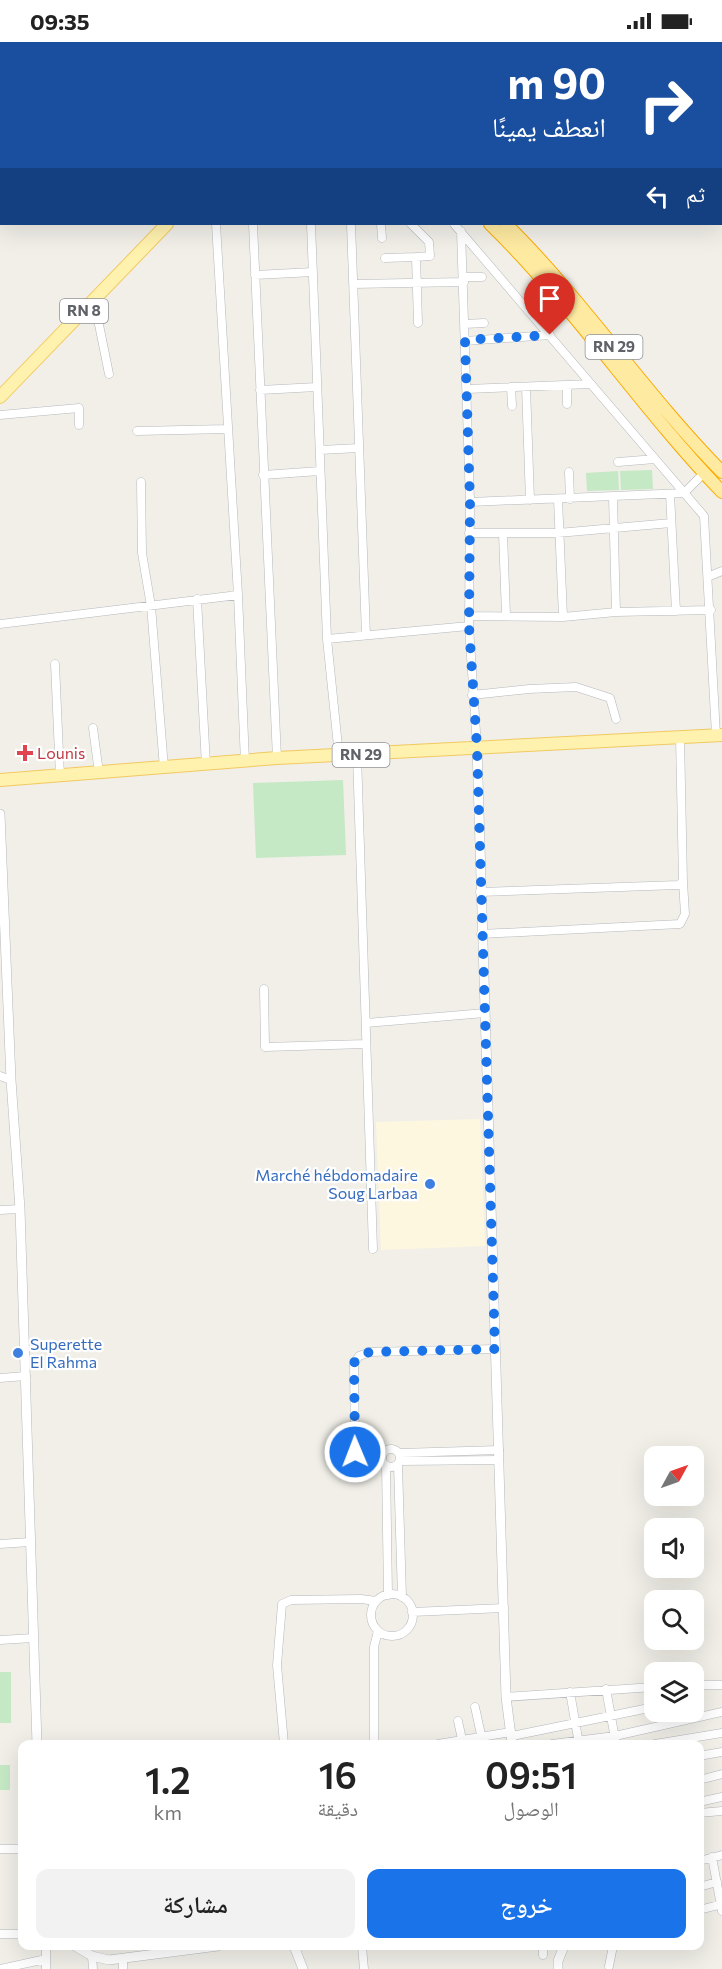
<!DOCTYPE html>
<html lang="ar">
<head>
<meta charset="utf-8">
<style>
  body { margin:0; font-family:Commissioner,"Noto Naskh Arabic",sans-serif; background:#f2f2f2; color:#222; direction:rtl; height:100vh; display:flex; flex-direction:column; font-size:22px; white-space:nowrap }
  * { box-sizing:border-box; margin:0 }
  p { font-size:20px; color:#767676 }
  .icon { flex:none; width:33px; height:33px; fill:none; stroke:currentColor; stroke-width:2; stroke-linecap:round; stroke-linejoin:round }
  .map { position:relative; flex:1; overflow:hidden; direction:ltr }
  .details { position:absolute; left:18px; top:1698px; width:686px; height:210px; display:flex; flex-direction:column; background:#fff; border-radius:12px; box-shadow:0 6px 24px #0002; direction:rtl }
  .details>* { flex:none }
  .guide { position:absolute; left:0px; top:0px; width:723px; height:183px; box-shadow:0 6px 24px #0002; direction:rtl; background:#1a4fa0; color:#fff; overflow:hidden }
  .needle { width:39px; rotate:50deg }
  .fabs { position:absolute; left:644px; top:1404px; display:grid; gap:12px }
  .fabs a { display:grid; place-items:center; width:60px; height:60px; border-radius:12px; background:#fff; box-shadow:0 6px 24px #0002; font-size:30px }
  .pin { position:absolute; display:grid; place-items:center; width:51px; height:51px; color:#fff; margin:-62px -26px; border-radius:50% 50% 50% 0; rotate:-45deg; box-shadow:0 0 6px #0007 }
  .pin .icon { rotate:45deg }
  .me { position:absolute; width:66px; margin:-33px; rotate:359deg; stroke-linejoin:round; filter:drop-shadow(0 0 4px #0008) }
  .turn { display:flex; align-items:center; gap:21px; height:126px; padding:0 18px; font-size:27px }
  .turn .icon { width:78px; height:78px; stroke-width:2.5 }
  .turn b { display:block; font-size:42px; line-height:51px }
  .then { display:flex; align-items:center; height:57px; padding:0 18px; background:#0003; gap:12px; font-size:22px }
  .eta { display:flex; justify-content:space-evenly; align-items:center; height:102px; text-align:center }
  .eta b { font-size:36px; font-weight:600; line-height:42px }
  .button { display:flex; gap:12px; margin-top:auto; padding:12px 18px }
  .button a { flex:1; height:69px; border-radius:12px; background:#1a73e8; color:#fff; font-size:24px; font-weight:600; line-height:69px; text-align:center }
  .button a+a { background:#f2f2f2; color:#222 }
  .status { display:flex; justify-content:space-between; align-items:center; height:42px; padding:0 30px; background:#fff; direction:ltr }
  .status svg { height:16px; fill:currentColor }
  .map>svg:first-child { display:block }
  .commercial { fill:#fef7e0 }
  .green { fill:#c5e8c5 }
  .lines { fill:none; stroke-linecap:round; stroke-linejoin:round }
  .minor-casing { stroke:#b5b8bc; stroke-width:9 }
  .tertiary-casing { stroke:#b5b8bc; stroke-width:10 }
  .primary-casing { stroke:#f2c960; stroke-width:14 }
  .trunk-casing { stroke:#f9ab00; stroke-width:14 }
  .minor { stroke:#fff; stroke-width:8 }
  .tertiary { stroke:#fff; stroke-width:9 }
  .primary { stroke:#fff2af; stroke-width:12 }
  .trunk { stroke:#feeaa1; stroke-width:12 }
  .route { stroke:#1a73e8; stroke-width:10; stroke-dasharray:0 18 }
  .health-dot { fill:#e0444e; stroke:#fff; stroke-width:2 }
  .shop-dot { fill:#3f7fe0; stroke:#fff; stroke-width:2 }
  .labels { text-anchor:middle; stroke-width:4.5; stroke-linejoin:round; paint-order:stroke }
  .shield { fill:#fff; stroke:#8f9295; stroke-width:1.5 }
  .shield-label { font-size:15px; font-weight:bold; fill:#5f6368 }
  .health-label { font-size:16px; fill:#be3a42; stroke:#fff; text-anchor:start }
  .shop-label { font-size:16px; fill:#366cbe; stroke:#fff; text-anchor:end }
</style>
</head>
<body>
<div class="status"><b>09:35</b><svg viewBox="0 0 49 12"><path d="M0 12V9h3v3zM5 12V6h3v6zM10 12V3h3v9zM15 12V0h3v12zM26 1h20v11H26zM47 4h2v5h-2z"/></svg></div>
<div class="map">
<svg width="722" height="1927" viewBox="0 0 722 1927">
  <rect width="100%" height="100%" fill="#f1efe8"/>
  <!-- commercial -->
  <path class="commercial" d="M 480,1077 L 485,1204 L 381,1208 L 376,1080 Z"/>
  <!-- green -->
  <path class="green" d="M 652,428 L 653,447 L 621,448 L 620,429 Z
    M 618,429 L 619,448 L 587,449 L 586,431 Z
    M 343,738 L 346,813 L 256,816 L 253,741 Z
    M 0,1630 L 11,1630 L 11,1681 L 0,1681 Z
    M 0,1723 L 10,1723 L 10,1748 L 0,1748 Z"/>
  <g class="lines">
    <!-- minor casing -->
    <g class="minor-casing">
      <path id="minor" d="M 0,162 L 2,161
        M 216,182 L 238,553 L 245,720
        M 253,182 L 277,716
        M 311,182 L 327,597 L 339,714
        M 351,182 L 366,593
        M 381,182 L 382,196
        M 411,182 L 429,200 L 430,214 L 416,215 L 418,281
        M 454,182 L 704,474 L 716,693
        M 461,189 L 470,460 L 469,584 L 477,705
        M 385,216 L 416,215
        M 255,233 L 313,230
        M 464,235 L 482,235
        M 353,242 L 464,240
        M 94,258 L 109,332
        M 465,282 L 484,281
        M 465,299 L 550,293
        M 567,343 L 567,362
        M 511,345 L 512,364
        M 526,345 L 530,458
        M 467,347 L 591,342
        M 260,348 L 317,345
        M 0,373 L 79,366 L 79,383
        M 137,389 L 227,387
        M 320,408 L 359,406
        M 618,420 L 655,417
        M 569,430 L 570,457
        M 263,433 L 320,429
        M 141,440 L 142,511 L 151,564 L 164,726
        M 670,452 L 676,569
        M 613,455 L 616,570
        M 558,457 L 563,575
        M 470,460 L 684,451 L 704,431
        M 469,491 L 558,491 L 671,481
        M 503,491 L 506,573
        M 710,534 L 722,529
        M 197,557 L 206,723
        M 469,574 L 563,575 L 616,570 L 711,568
        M 0,582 L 238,553
        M 327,597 L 469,584
        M 55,622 L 60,734
        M 472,653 L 529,647 L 576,645 L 610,656 L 616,677
        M 93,686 L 99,731
        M 357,713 L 373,1207
        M 480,850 L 678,843 L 683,840 L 680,695
        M 481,892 L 680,882 L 685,872 L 683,840
        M 264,947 L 265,1005 L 365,1002
        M 366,981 L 485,971
        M 0,1034 L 11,1038
        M 0,1168 L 20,1167
        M 0,1336 L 26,1334
        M382 1416a9 9 0 1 1 18 0a9 9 0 1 1-18 0Z
        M 400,1411 L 499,1408
        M 382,1416 L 361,1417 L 355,1410 L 354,1321 L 359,1314 L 370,1310 L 495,1307
        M 400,1419 L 499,1418
        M 386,1423 L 388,1553
        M 398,1423 L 402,1555
        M 0,1502 L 30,1500
        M371 1573a21 21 0 1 1 42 0a21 21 0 1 1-42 0Z
        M 412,1570 L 504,1566
        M 0,1598 L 33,1596
        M 693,1643 L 722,1643
        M 606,1647 L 616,1702
        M 570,1650 L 579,1702
        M 506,1655 L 654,1645
        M 475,1665 L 483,1702
        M 458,1679 L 463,1702
        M 512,1694 L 654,1665
        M 284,1702 L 277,1623 L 282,1562 L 291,1558 L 361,1557 L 376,1559
        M 374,1702 L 374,1605 L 378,1589
        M 438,1702 L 511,1690
        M 552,1702 L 615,1694 L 722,1670
        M 655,1702 L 722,1691
        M 699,1714 L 722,1710
        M 699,1738 L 722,1732
        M 699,1760 L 722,1755
        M 699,1771 L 722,1769
        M 0,1807 L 22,1807
        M 712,1815 L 722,1869
        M 699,1819 L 722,1813
        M 699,1845 L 717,1840
        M 699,1868 L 722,1862
        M 0,1892 L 22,1892
        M 46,1904 L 46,1927
        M 362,1904 L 364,1927
        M 543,1913 L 543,1904
        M 92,1914 L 93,1927
        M 123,1917 L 123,1927
        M 609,1924 L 613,1904
        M 0,1927 L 46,1917"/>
    </g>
    <!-- tertiary casing -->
    <g class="tertiary-casing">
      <path id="tertiary" d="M 477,705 L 506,1655 L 512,1702
        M 0,772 L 11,1038 L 20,1167 L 37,1702
        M 75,1904 L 92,1914 L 109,1918 L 218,1904
        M 294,1904 L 303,1927
        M 558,1927 L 558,1919 L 564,1904"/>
    </g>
    <!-- primary casing -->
    <g class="primary-casing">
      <path id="primary" d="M 344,2 L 346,0
        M 0,355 L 167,182
        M 0,738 L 277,716 L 722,693"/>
    </g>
    <!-- trunk casing -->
    <g class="trunk-casing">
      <path id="trunk" d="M 129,0 L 135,2
        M 175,0 L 180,2
        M 490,182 C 575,265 640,365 722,450
        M 506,182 C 584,259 645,352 722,430"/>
    </g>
    <!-- minor -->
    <use href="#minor" class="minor"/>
    <!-- tertiary -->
    <use href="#tertiary" class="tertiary"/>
    <!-- primary -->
    <use href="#primary" class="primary"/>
    <!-- trunk -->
    <use href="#trunk" class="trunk"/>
  </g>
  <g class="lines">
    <!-- route -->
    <path class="route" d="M 355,1410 L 354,1321 L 358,1314 L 370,1310 L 495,1307 L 477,705 L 469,584 L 470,460 L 465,298 L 550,293"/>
  </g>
  <!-- markers -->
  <path class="health-dot" d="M22 702h6v6h6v6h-6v6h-6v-6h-6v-6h6z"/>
  <g class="shop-dot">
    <circle cx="430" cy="1142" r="6"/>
    <circle cx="18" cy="1311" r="6"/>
  </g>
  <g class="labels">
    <!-- shield labels -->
    <g class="shield">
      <rect x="60" y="257" width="48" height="24" rx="4.5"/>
      <rect x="585.5" y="293" width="57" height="24" rx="4.5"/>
      <rect x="332.5" y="701" width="57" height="24" rx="4.5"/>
    </g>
    <g class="shield-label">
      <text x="84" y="274">RN 8</text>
      <text x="614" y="310">RN 29</text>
      <text x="361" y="718">RN 29</text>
    </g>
    <!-- health labels -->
    <g class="health-label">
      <text x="37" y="717">Lounis</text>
    </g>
    <!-- shop labels -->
    <g class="shop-label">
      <text x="418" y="1139">Marché hébdomadaire<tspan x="418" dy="18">Soug Larbaa</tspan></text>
      <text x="30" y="1308" text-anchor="start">Superette<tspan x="30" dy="18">El Rahma</tspan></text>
    </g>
  </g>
</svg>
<div class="fabs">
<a><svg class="needle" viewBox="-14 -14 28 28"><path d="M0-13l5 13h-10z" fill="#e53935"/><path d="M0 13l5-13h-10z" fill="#767676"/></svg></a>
<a><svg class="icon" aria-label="sound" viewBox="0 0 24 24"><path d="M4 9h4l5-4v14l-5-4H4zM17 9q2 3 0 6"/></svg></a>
<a><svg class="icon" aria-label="search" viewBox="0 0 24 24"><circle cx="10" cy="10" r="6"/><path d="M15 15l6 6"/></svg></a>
<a><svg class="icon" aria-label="layers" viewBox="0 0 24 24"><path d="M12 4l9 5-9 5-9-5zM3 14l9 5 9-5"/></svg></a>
</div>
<div class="pin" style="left:550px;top:293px;background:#d93025"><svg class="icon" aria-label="arrive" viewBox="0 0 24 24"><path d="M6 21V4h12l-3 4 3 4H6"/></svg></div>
<svg class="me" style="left:355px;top:1410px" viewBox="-20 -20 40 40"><circle r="17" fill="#1a73e8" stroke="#fff" stroke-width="3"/><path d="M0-11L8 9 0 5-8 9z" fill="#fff"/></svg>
<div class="guide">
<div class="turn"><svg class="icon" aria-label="right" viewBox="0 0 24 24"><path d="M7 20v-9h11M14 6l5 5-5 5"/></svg><div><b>90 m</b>انعطف يمينًا</div></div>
<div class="then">ثم<svg class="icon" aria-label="left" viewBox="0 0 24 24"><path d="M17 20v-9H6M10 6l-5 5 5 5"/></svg></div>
</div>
<section class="details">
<div class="eta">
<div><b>09:51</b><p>الوصول</p></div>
<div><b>16</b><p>دقيقة</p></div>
<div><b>1.2</b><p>km</p></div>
</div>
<div class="button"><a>خروج</a><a>مشاركة</a></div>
</section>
</div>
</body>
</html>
